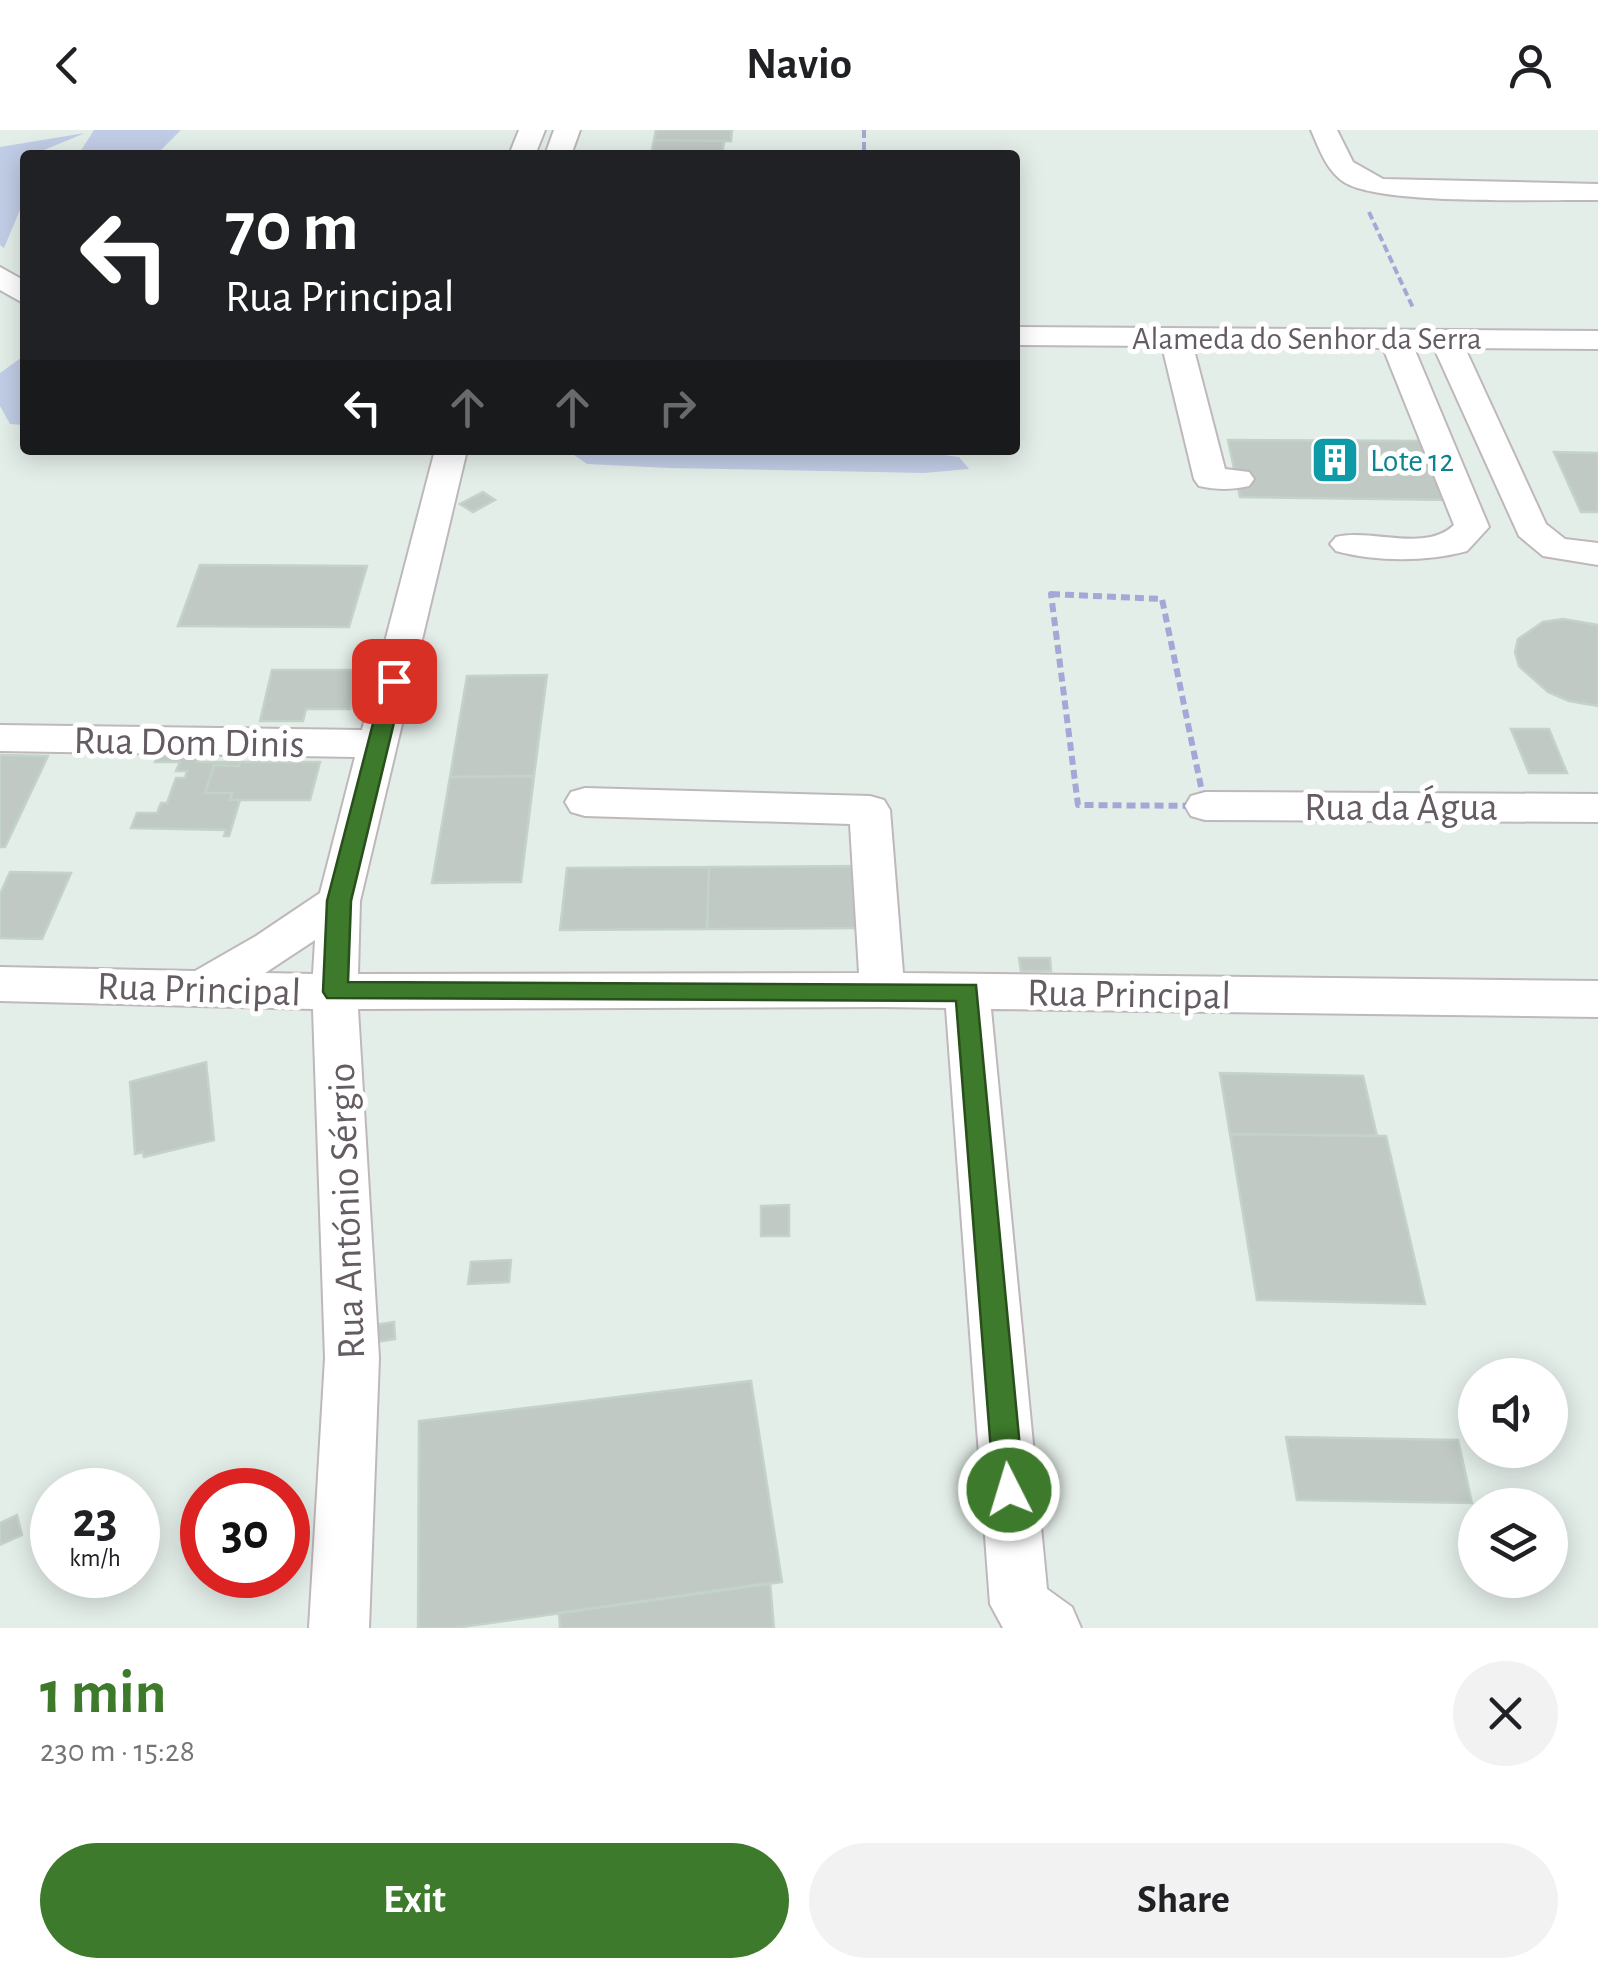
<!DOCTYPE html>
<html lang="en">
<head>
<meta charset="utf-8">
<style>
  body { margin:0; font-family:"Alegreya Sans",sans-serif; background:#f2f2f2; color:#202124; height:100vh; display:flex; flex-direction:column; font-size:38px; white-space:nowrap }
  * { box-sizing:border-box; margin:0 }
  p { font-size:32px; color:#757577 }
  .icon { flex:none; width:55px; height:55px; fill:none; stroke:currentColor; stroke-width:2; stroke-linecap:round; stroke-linejoin:round }
  .map { position:relative; height:1498px; overflow:hidden }
  .drawer { display:flex; flex-direction:column; background:#fff; flex:1 }
  .drawer>* { flex:none }
  .banner { position:absolute; left:20px; top:20px; width:1000px; height:305px; border-radius:10px; box-shadow:0 5px 25px #0003; background:#202124; color:#fff; overflow:hidden }
  .fabs { position:absolute; left:1458px; top:1228px; display:grid; gap:20px }
  .fabs a { display:grid; place-items:center; width:110px; height:110px; border-radius:50%; background:#fff; box-shadow:0 5px 25px #0003; font-size:50px }
  .speed { position:absolute; left:30px; top:1338px; display:flex; gap:20px; font-size:50px; font-weight:700; text-align:center }
  .speed>* { display:grid; place-content:center; width:130px; height:130px; border-radius:50%; background:#fff; box-shadow:0 5px 25px #0003; line-height:1 }
  .speed small { font-size:25px; font-weight:400 }
  .speed .limit { border:15px solid #d22; background:#fff; color:#111 }
  .pin { position:absolute; display:grid; place-items:center; width:85px; height:85px; color:#fff; margin:-42px; border-radius:20px; box-shadow:0 5px 15px #0006 }
  .me { position:absolute; width:110px; margin:-55px; rotate:355deg; stroke-linejoin:round; filter:drop-shadow(0 0 8px #0008) }
  .turn { display:flex; align-items:center; gap:35px; height:210px; padding:0 40px; font-size:45px }
  .turn .icon { width:130px; height:130px; stroke-width:2.5 }
  .turn b { display:block; font-size:70px; line-height:85px }
  .lanes { display:flex; align-items:center; height:95px; padding:0 40px; background:#0003; justify-content:center; gap:50px; direction:ltr }
  .lanes .off { opacity:.35 }
  .round { display:grid; place-items:center; flex:none; width:105px; height:105px; border-radius:52px; background:#f2f2f2 }
  .head { display:flex; align-items:center; justify-content:space-between; height:170px; padding:0 40px }
  h1 { font-size:60px; font-weight:600; line-height:75px; color:#3d7a2b }
  .action { display:flex; gap:20px; margin-top:auto; padding:20px 40px }
  .action a { flex:1; height:115px; border-radius:60px; background:#3d7a2b; color:#fff; font-size:40px; font-weight:600; line-height:115px; text-align:center }
  .action a+a { background:#f2f2f2; color:#202124 }
  header { display:flex; justify-content:space-between; align-items:center; height:130px; padding:0 40px; background:#fff; font-size:45px; font-weight:600 }
  .map>svg:first-child { display:block }
  .green { fill:#c1cde6 }
  .building { fill:#c1c9c5; stroke:#c3d3c9; stroke-width:2.5 }
  .lines { fill:none; stroke-linecap:round; stroke-linejoin:round }
  .minor-casing { stroke:#beb7bc; stroke-width:4 }
  .path-far1 { stroke:#a5a8d7; stroke-width:4; stroke-dasharray:8 4; stroke-linecap:butt }
  .path { stroke:#a5a8d7; stroke-width:6; stroke-dasharray:9 5; stroke-linecap:butt }
  .minor { fill:#fff; fill-rule:evenodd }
  .route { fill:#3d7a2b; stroke:#284f1c; stroke-width:2.5 }
  .labels { text-anchor:middle; stroke-width:10; stroke-linejoin:round; paint-order:stroke }
  .far-street-label { font-size:32px; fill:#655c63; stroke:#fff }
  .far-culture-label { font-size:32px; fill:#0d838f; stroke:#fff; text-anchor:start }
  .street-label { font-size:40px; fill:#655c63; stroke:#fff }
</style>
</head>
<body>
<header><svg class="icon" aria-label="back" viewBox="0 0 24 24"><path d="M15 5l-7 7 7 7"/></svg>Navio<svg class="icon" aria-label="person" viewBox="0 0 24 24"><circle cx="12" cy="8" r="4"/><path d="M4 21q1-7 8-7t8 7"/></svg></header>
<div class="map">
<svg width="1598" height="1498" viewBox="0 0 1598 1498">
  <rect width="100%" height="100%" fill="#e4eee9"/>
  <!-- green -->
  <path class="green" d="M 94,0 L 181,0 L 156,25 L 78,25 Z
    M 85,3 L 44,20 L 42,25 L 25,25 L 25,68 L 4,118 L 0,115 L 0,17 Z
    M 25,225 L 25,295 L 10,294 L 0,276 L 0,243 Z
    M 567,320 L 930,320 L 929,323 L 959,327 L 969,339 L 924,343 L 669,338 L 587,334 Z"/>
  <!-- building -->
  <path class="building" d="M 656,0 L 732,0 L 731,11 L 654,10 Z
    M 654,10 L 724,11 L 722,25 L 651,25 Z
    M 1228,310 L 1431,311 L 1453,370 L 1240,367 Z
    M 1554,322 L 1598,323 L 1598,382 L 1581,382 Z
    M 483,362 L 495,370 L 473,382 L 460,374 Z
    M 200,435 L 367,436 L 349,497 L 178,496 Z
    M 1563,489 L 1598,495 L 1598,576 L 1569,571 L 1548,562 L 1519,536 L 1515,522 L 1518,509 L 1543,492 Z
    M 272,540 L 360,540 L 350,579 L 306,579 L 303,591 L 260,591 Z
    M 547,545 L 534,646 L 450,647 L 467,546 Z
    M 1511,599 L 1549,599 L 1567,643 L 1529,643 Z
    M 0,625 L 48,626 L 5,717 L 0,717 Z
    M 158,625 L 200,625 L 197,632 L 240,632 L 239,636 L 214,635 L 205,663 L 232,663 L 230,670 L 240,670 L 229,706 L 224,706 L 226,700 L 131,698 L 137,683 L 157,683 L 161,673 L 167,673 L 176,648 L 185,648 L 187,641 L 176,641 L 180,632 L 155,632 Z
    M 240,632 L 320,632 L 310,670 L 230,670 L 232,663 L 205,663 L 214,635 L 239,636 Z
    M 534,646 L 521,752 L 432,753 L 450,647 Z
    M 859,736 L 862,798 L 707,799 L 709,737 Z
    M 709,737 L 707,799 L 560,800 L 567,738 Z
    M 10,742 L 71,743 L 42,809 L 0,808 L 0,764 Z
    M 1019,828 L 1050,828 L 1051,841 L 1021,841 Z
    M 206,932 L 214,1010 L 144,1027 L 143,1022 L 135,1024 L 130,952 Z
    M 1220,943 L 1363,946 L 1377,1006 L 1230,1004 Z
    M 1230,1004 L 1386,1006 L 1425,1174 L 1257,1170 Z
    M 789,1075 L 789,1106 L 761,1106 L 761,1076 Z
    M 511,1130 L 509,1152 L 468,1154 L 471,1132 Z
    M 394,1192 L 395,1209 L 376,1212 L 375,1195 Z
    M 751,1251 L 782,1452 L 455,1498 L 418,1498 L 419,1291 Z
    M 1286,1307 L 1458,1310 L 1472,1373 L 1297,1370 Z
    M 17,1385 L 22,1405 L 0,1415 L 0,1393 Z
    M 770,1453 L 774,1498 L 560,1498 L 559,1483 Z"/>
  <g class="lines">
    <!-- minor casing -->
    <g class="minor-casing">
      <path id="minor" d="M 519,0 L 545,0 L 535,25 L 509,25 Z
        M 554,0 L 580,0 L 571,25 L 545,25 Z
        M 1311,0 L 1337,0 L 1353,32 L 1383,49 L 1598,54 L 1598,70 C 1546,69 1381,76 1344,52 C 1326,40 1319,18 1311,0 Z
        M 0,137 L 25,151 L 25,174 L 0,160 Z
        M 1015,197 L 1598,201 L 1598,219 L 1465,218 L 1546,394 L 1565,409 L 1598,413 L 1598,435 L 1543,426 L 1519,406 L 1434,218 L 1414,218 L 1489,397 L 1467,421 C 1427,432 1376,432 1336,421 L 1330,414 L 1336,407 C 1370,398 1426,423 1454,395 L 1383,218 L 1193,216 L 1225,339 L 1249,342 L 1254,349 L 1249,356 C 1232,360 1216,360 1199,356 L 1194,349 L 1162,216 L 1015,215 Z
        M 435,320 L 467,320 L 360,771 L 358,844 L 859,843 L 850,694 L 585,686 L 571,682 L 565,672 L 571,662 L 585,658 L 870,666 L 884,670 L 890,680 L 903,843 L 1598,851 L 1598,887 L 991,879 L 1047,1459 L 1072,1477 L 1081,1498 L 1003,1498 L 990,1474 L 946,878 L 882,877 L 358,879 L 379,1228 L 369,1498 L 309,1498 L 325,1228 L 313,879 L 0,871 L 0,837 L 195,841 L 256,806 L 320,763 L 355,627 L 0,621 L 0,595 L 362,600 ZM 315,810 L 313,844 L 265,843 Z
        M 1205,662 L 1598,664 L 1598,692 L 1205,690 L 1191,686 L 1185,676 L 1191,666 Z"/>
    </g>
    <!-- path-far1 -->
    <path class="path-far1" d="M 864,0 L 864,25
      M 1369,82 L 1414,180"/>
    <!-- path -->
    <path class="path" d="M 1051,464 L 1162,469 L 1205,676 L 1078,675 Z"/>
    <!-- minor -->
    <use href="#minor" class="minor"/>
  </g>
  <!-- route -->
  <path class="route" d="M 394,544 L 404,551 L 351,771 L 348,852 L 976,855 L 1024,1360 L 1020,1370 L 1009,1374 L 999,1370 L 994,1360 L 956,871 L 327,868 L 323,862 L 327,771 L 384,551 Z"/>
  <!-- icons -->
  <defs>
    <g id="building-square" transform="scale(2.5)"><rect x="-9" y="-9" width="18" height="18" rx="4" fill="#0f9aa8" stroke="#fff"/><path d="M-4-6H4V6H1V3H-1V6H-4ZM-2.5-4.3h1.7v1.8h-1.7ZM.8-4.3h1.7v1.8H.8ZM-2.5-1h1.7V.8h-1.7ZM.8-1h1.7V.8H.8Z" fill="#fff"/></g>
  </defs>
  <g fill-rule="evenodd">
    <use href="#building-square" x="1335" y="330"/>
  </g>
  <g class="labels">
    <!-- far-street labels -->
    <g class="far-street-label">
      <text x="1307" y="219">Alameda do Senhor da Serra</text>
    </g>
    <!-- far-culture labels -->
    <g class="far-culture-label">
      <text x="1370" y="341">Lote 12</text>
    </g>
    <!-- street labels -->
    <g class="street-label">
      <text transform="translate(189 611) rotate(1)" y="14">Rua Dom Dinis</text>
      <text x="1401" y="690">Rua da Água</text>
      <text transform="translate(199 858) rotate(2)" y="14">Rua Principal</text>
      <text transform="translate(1129 863) rotate(1)" y="14">Rua Principal</text>
      <text transform="translate(345 1081) rotate(-92)" y="14">Rua António Sérgio</text>
    </g>
  </g>
</svg>
<div class="fabs">
<a><svg class="icon" aria-label="sound" viewBox="0 0 24 24"><path d="M4 9h4l5-4v14l-5-4H4zM17 9q2 3 0 6"/></svg></a>
<a><svg class="icon" aria-label="layers" viewBox="0 0 24 24"><path d="M12 4l9 5-9 5-9-5zM3 14l9 5 9-5"/></svg></a>
</div>
<div class="speed"><div>23<small>km/h</small></div><div class="limit">30</div></div>
<div class="pin" style="left:394px;top:551px;background:#d93025"><svg class="icon" aria-label="arrive" viewBox="0 0 24 24"><path d="M6 21V4h12l-3 4 3 4H6"/></svg></div>
<svg class="me" style="left:1009px;top:1360px" viewBox="-20 -20 40 40"><circle r="17" fill="#3d7a2b" stroke="#fff" stroke-width="3"/><path d="M0-11L8 9 0 5-8 9z" fill="#fff"/></svg>
<div class="banner">
<div class="turn"><svg class="icon" aria-label="left" viewBox="0 0 24 24"><path d="M17 20v-9H6M10 6l-5 5 5 5"/></svg><div><b>70 m</b>Rua Principal</div></div>
<div class="lanes"><svg class="icon" aria-label="left" viewBox="0 0 24 24"><path d="M17 20v-9H6M10 6l-5 5 5 5"/></svg><svg class="icon off" aria-label="ahead" viewBox="0 0 24 24"><path d="M12 20V5M6 11l6-6 6 6"/></svg><svg class="icon off" aria-label="ahead" viewBox="0 0 24 24"><path d="M12 20V5M6 11l6-6 6 6"/></svg><svg class="icon off" aria-label="right" viewBox="0 0 24 24"><path d="M7 20v-9h11M14 6l5 5-5 5"/></svg></div>
</div>
</div>
<section class="drawer">
<div class="head"><div><h1>1 min</h1><p>230 m · 15:28</p></div><a class="round"><svg class="icon" aria-label="close" viewBox="0 0 24 24"><path d="M6 6l12 12M18 6L6 18"/></svg></a></div>
<div class="action"><a>Exit</a><a>Share</a></div>
</section>
</body>
</html>
